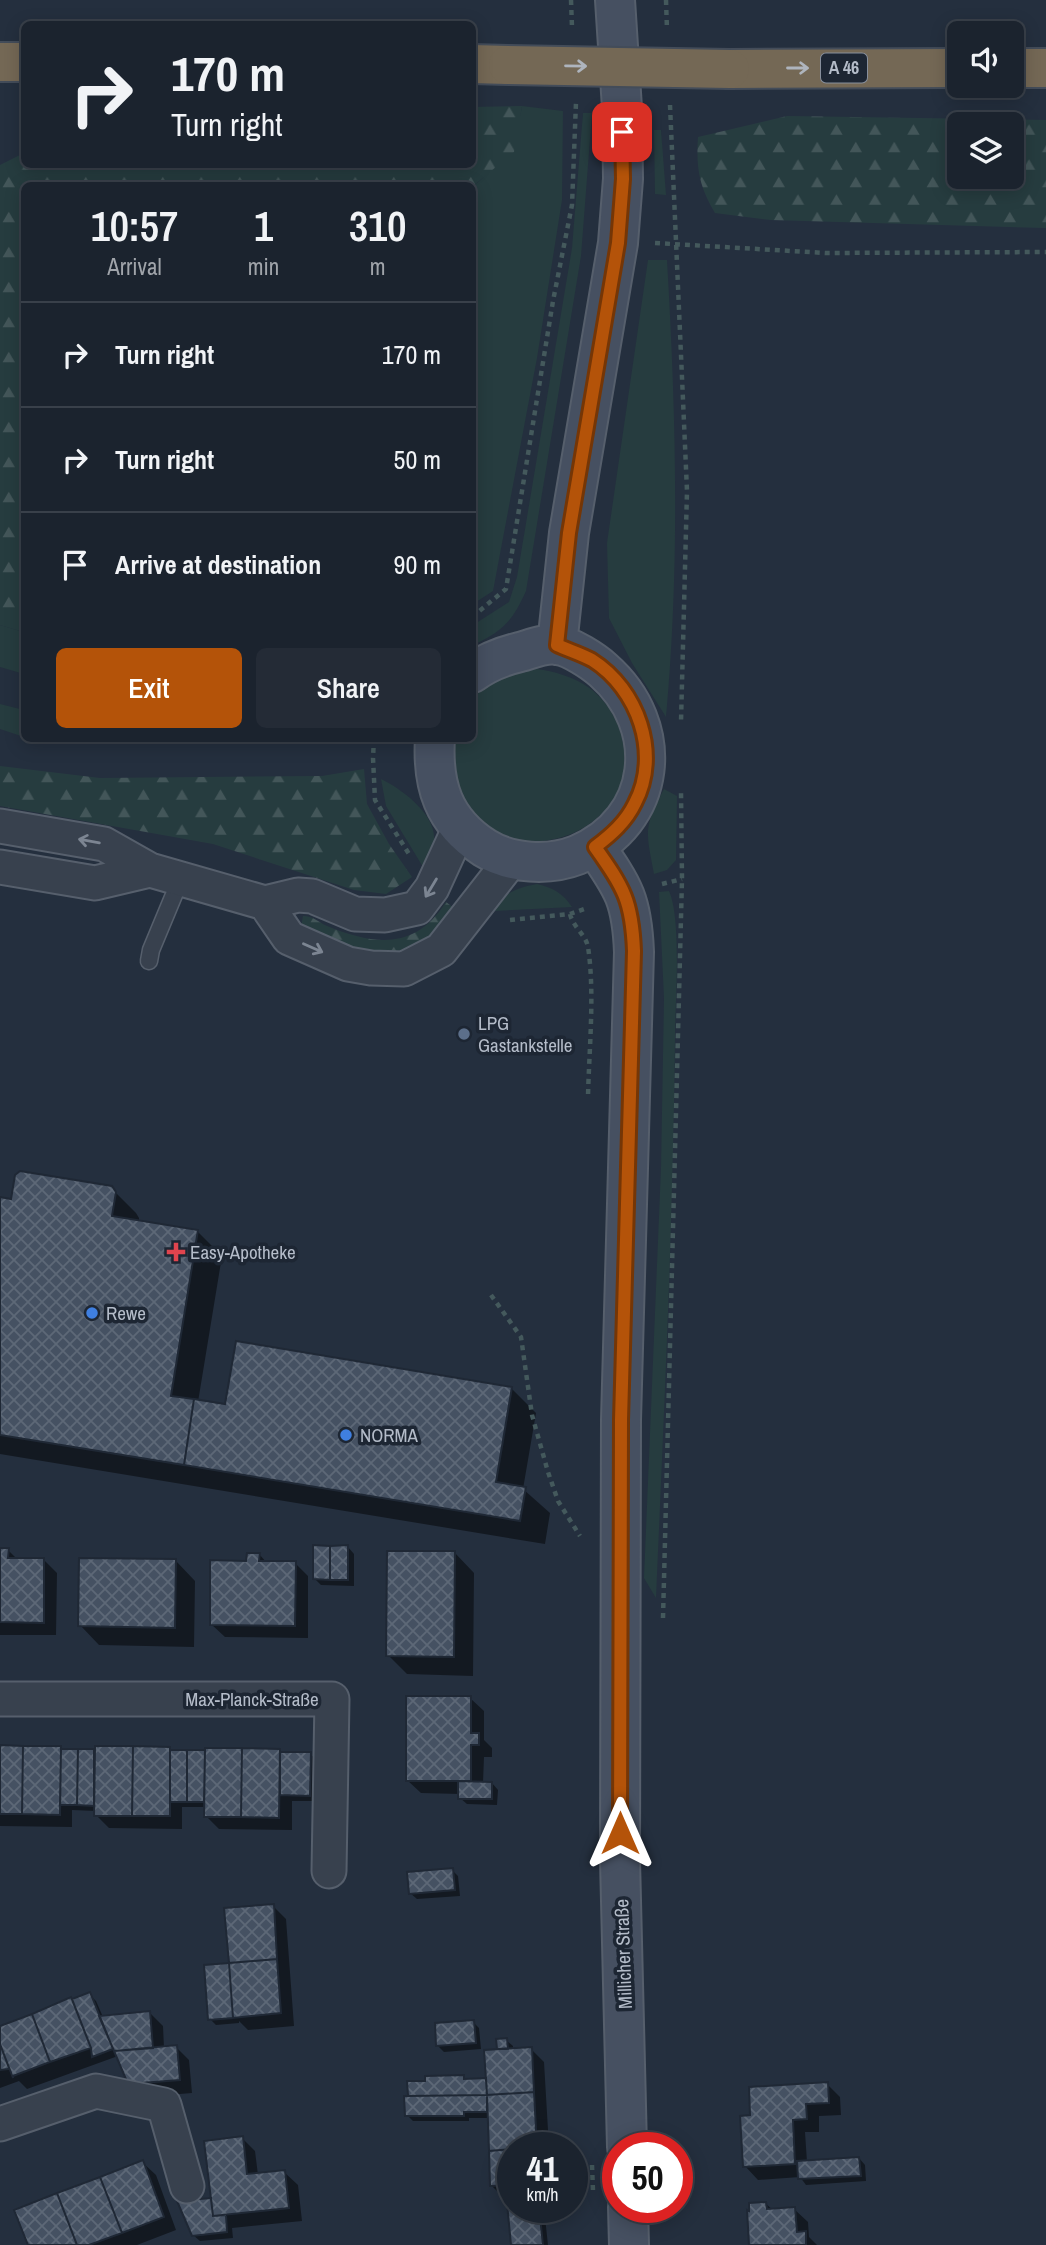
<!DOCTYPE html>
<html lang="en">
<head>
<meta charset="utf-8">
<style>
  body { margin:0; font-family:"Archivo Narrow",sans-serif; background:#242b36; color:#f1f3f6; height:100vh; display:flex; flex-direction:column; font-size:26px; white-space:nowrap }
  * { box-sizing:border-box; margin:0 }
  p { font-size:23px; color:#a0a4aa }
  .icon { flex:none; width:38px; height:38px; fill:none; stroke:currentColor; stroke-width:2; stroke-linecap:round; stroke-linejoin:round }
  .map { position:relative; flex:1; overflow:hidden }
  .drawer { position:absolute; left:21px; top:182px; width:455px; height:560px; display:flex; flex-direction:column; background:#1b232e; border-radius:10px; box-shadow:0 4px 18px #0003,0 0 0 2px #39404a }
  .drawer>* { flex:none }
  .top-card { position:absolute; left:21px; top:21px; width:455px; height:147px; border-radius:10px; box-shadow:0 4px 18px #0003,0 0 0 2px #39404a; background:#1b232e; color:#f1f3f6; overflow:hidden }
  .controls { position:absolute; left:947px; top:21px; display:grid; gap:14px }
  .controls a { display:grid; place-items:center; width:77px; height:77px; border-radius:10px; background:#1b232e; box-shadow:0 4px 18px #0003,0 0 0 2px #39404a; font-size:35px }
  .speed { position:absolute; left:497px; top:2132px; display:flex; gap:14px; font-size:35px; font-weight:700; text-align:center }
  .speed>* { display:grid; place-content:center; width:91px; height:91px; border-radius:50%; background:#1b232e; box-shadow:0 4px 18px #0003,0 0 0 2px #39404a; line-height:1 }
  .speed small { font-size:18px; font-weight:400 }
  .speed .limit { border:10px solid #d22; background:#fff; color:#111 }
  .pin { position:absolute; display:grid; place-items:center; width:60px; height:60px; color:#fff; margin:-30px; border-radius:14px; box-shadow:0 4px 10px #0006 }
  .me { position:absolute; width:77px; margin:-38px; rotate:0deg; stroke-linejoin:round; filter:drop-shadow(0 0 5px #0008) }
  .turn { display:flex; align-items:center; gap:24px; height:147px; padding:0 35px; font-size:32px }
  .turn .icon { width:91px; height:91px; stroke-width:2.5 }
  .turn b { display:block; font-size:49px; line-height:60px }
  .eta { display:flex; justify-content:space-evenly; align-items:center; height:119px; text-align:center }
  .eta b { font-size:42px; font-weight:600; line-height:49px }
  .primary-button { display:flex; gap:14px; margin-top:auto; padding:14px 35px }
  .primary-button a { flex:1; height:80px; border-radius:10px; background:#b45309; color:#fff; font-size:28px; font-weight:600; line-height:80px; text-align:center }
  .primary-button a+a { background:#242b36; color:#f1f3f6 }
  ul { padding:0; list-style:none }
  li { display:flex; align-items:center; gap:21px; height:105px; padding:0 35px; border-top:2px solid #39404a }
  li div { flex:1 }
  li b { display:block; font-size:26px }
  li em { font-style:normal }
  .map>svg:first-child { display:block }
  .grass { fill:#263c3f }
  .forest { fill:url(#forest-firs); fill-rule:evenodd }
  .shadow { fill:#0007; fill-rule:evenodd }
  .building { fill:url(#building-cross-hatch); stroke:#1f2835; stroke-width:2 }
  .lines { fill:none; stroke-linecap:round; stroke-linejoin:round }
  .service-casing { stroke:#565f6c; stroke-width:19 }
  .minor-casing { stroke:#565f6c; stroke-width:37 }
  .secondary-casing { stroke:#565f6c; stroke-width:42 }
  .motorway-casing { stroke:#434c59; stroke-width:42 }
  .path { stroke:#44595c; stroke-width:4.5; stroke-dasharray:5 5; stroke-linecap:butt }
  .service { stroke:#38414e; stroke-width:16 }
  .minor { stroke:#38414e; stroke-width:33 }
  .secondary { stroke:#465061; stroke-width:38 }
  .motorway { stroke:#746855; stroke-width:38 }
  .motorway-bridge-casing { stroke:#434c59; stroke-width:42; stroke-linecap:butt }
  .motorway-bridge { stroke:#746855; stroke-width:38 }
  .oneway { stroke:#aeb4bd }
  .oneway2 { stroke:#7c8592 }
  .route-casing { stroke:#753606; stroke-width:18 }
  .route { stroke:#b45309; stroke-width:12 }
  .service-dot { fill:#5c6f8a; stroke:#1d2633; stroke-width:2.5 }
  .health-dot { fill:#e0444e; stroke:#1d2633; stroke-width:2.5 }
  .shop-dot { fill:#3f7fe0; stroke:#1d2633; stroke-width:2.5 }
  .labels { text-anchor:middle; stroke-width:7; stroke-linejoin:round; paint-order:stroke }
  .shield { fill:#1d2633; stroke:#878f9c; stroke-width:2 }
  .shield-label { font-size:18px; font-weight:bold; fill:#b4bcc9 }
  .poi-label { font-size:19px; fill:#b4bcc9; stroke:#1d2633; text-anchor:start }
  .street-label { font-size:19px; fill:#b4bcc9; stroke:#1d2633 }
</style>
</head>
<body>
<div class="map">
<svg width="1046" height="2245" viewBox="0 0 1046 2245">
  <defs>
    <pattern id="forest-firs" width="22" height="20" patternUnits="userSpaceOnUse" patternTransform="scale(1.75)"><rect width="22" height="20" fill="#263c3f"/><path d="M5 1l3.5 6h-7zM16 11l3.5 6h-7z" fill="#435659"/></pattern>
    <pattern id="building-cross-hatch" width="8" height="8" patternUnits="userSpaceOnUse" patternTransform="scale(1.75)"><rect width="8" height="8" fill="#455162"/><path d="M0 0l8 8M0 8l8-8" fill="none" stroke="#5d6877"/></pattern>
  </defs>
  <rect width="100%" height="100%" fill="#242f3e"/>
  <!-- grass -->
  <path class="grass" d="M 522,106 L 563,111 L 562,200 L 537,358 L 493,591 L 473,604 L 473,186 C 493,173 519,131 522,106 Z
    M 583,113 L 592,113 L 581,256 L 526,591 C 512,622 503,631 473,645 L 473,625 L 509,602 L 517,577 L 572,248 Z
    M 654,130 L 661,130 L 666,195 L 655,194 Z
    M 648,260 L 667,260 C 676,413 680,565 666,717 L 632,663 L 609,618 L 607,543 Z
    M 0,625 L 24,632 L 24,674 L 0,667 Z
    M 537,669 C 572,674 602,688 617,723 C 663,833 491,894 455,781 C 451,769 453,752 453,739 L 472,738 L 473,699 C 489,679 512,673 537,669 Z
    M 0,704 L 24,710 L 24,737 L 0,729 Z
    M 31,739 L 369,738 L 369,739 L 368,744 L 40,741 Z
    M 381,779 C 402,789 437,815 434,841 C 433,850 426,860 423,867 L 386,806 Z
    M 664,789 L 677,796 L 676,860 L 667,870 L 654,874 C 646,831 643,829 664,789 Z
    M 537,884 C 553,888 563,893 572,907 L 494,911 C 503,893 516,888 537,884 Z
    M 669,891 C 682,919 675,1005 675,1039 C 673,1226 664,1412 656,1598 L 644,1578 L 661,1168 L 664,998 L 659,892 Z"/>
  <!-- forest -->
  <path class="forest" d="M 522,106 L 514,152 L 473,186 L 24,186 L 24,632 L 0,625 L 0,165 L 24,153 L 24,164 L 472,164 L 473,107 Z
    M 787,116 L 1046,120 L 1046,228 L 771,220 L 715,213 C 699,186 696,168 698,137 ZM 959,124 L 1012,124 L 1012,177 L 959,177 Z
    M 0,766 L 100,778 L 322,776 L 364,769 L 367,804 L 389,844 L 412,877 L 386,894 L 354,890 L 213,844 L 0,806 Z
    M 446,902 L 458,911 L 446,928 L 413,948 L 385,953 L 347,949 L 301,927 L 303,916 C 313,916 318,922 327,926 C 374,945 415,951 446,902 Z"/>
  <!-- shadow -->
  <path class="shadow" d="M 111,1188 L 136,1213 L 139,1218 L 139,1222 L 198,1232 L 222,1256 L 198,1402 L 227,1406 L 511,1388 L 536,1413 L 523,1489 L 550,1513 L 545,1544 L 0,1454 L 0,1199 L 12,1201 Z
    M 348,1547 L 354,1554 L 354,1586 L 321,1585 L 315,1579 Z
    M 0,1550 L 8,1550 L 18,1560 L 44,1560 L 57,1573 L 56,1635 L 0,1635 Z
    M 455,1553 L 474,1573 L 473,1676 L 407,1674 L 388,1655 Z
    M 259,1554 L 267,1563 L 295,1563 L 308,1576 L 308,1638 L 225,1637 L 211,1624 L 248,1563 Z
    M 176,1561 L 195,1581 L 194,1647 L 99,1645 L 80,1625 Z
    M 470,1698 L 484,1711 L 484,1740 L 492,1748 L 492,1757 L 484,1757 L 483,1783 L 492,1783 L 498,1790 L 497,1805 L 467,1804 L 460,1798 L 460,1794 L 421,1793 L 407,1780 Z
    M 0,1747 L 60,1748 L 63,1751 L 94,1751 L 97,1754 L 170,1749 L 172,1752 L 279,1751 L 282,1754 L 310,1754 L 317,1760 L 316,1801 L 292,1801 L 292,1830 L 219,1829 L 206,1816 L 206,1807 L 182,1807 L 182,1829 L 109,1828 L 96,1815 L 96,1811 L 72,1810 L 72,1827 L 0,1826 Z
    M 452,1870 L 458,1876 L 460,1896 L 417,1899 L 410,1893 Z
    M 273,1906 L 286,1919 L 294,2026 L 248,2030 L 239,2021 L 239,2023 L 216,2025 L 210,2019 L 231,1965 Z
    M 89,1994 L 96,2001 L 103,2017 L 150,2013 L 163,2026 L 164,2048 L 176,2047 L 189,2060 L 192,2093 L 143,2097 L 118,2056 L 27,2089 L 19,2081 L 0,2088 L 0,2027 ZM 76,2014 L 80,2014 L 88,2036 L 85,2037 Z
    M 473,2022 L 479,2028 L 481,2049 L 444,2052 L 438,2046 Z
    M 506,2040 L 513,2046 L 513,2050 L 531,2049 L 544,2062 L 549,2147 L 513,2147 L 513,2198 L 505,2199 L 492,2186 L 489,2118 L 469,2118 L 469,2121 L 413,2121 L 407,2115 L 463,2076 L 467,2080 L 485,2080 L 501,2051 L 499,2048 Z
    M 827,2084 L 840,2097 L 841,2115 L 819,2116 L 819,2132 L 805,2132 L 807,2162 L 859,2158 L 865,2165 L 866,2181 L 806,2185 L 800,2177 L 758,2180 L 745,2166 L 752,2117 Z
    M 242,2138 L 255,2151 L 258,2175 L 284,2172 L 298,2185 L 302,2221 L 232,2228 L 233,2238 L 200,2241 L 193,2235 Z
    M 142,2162 L 156,2175 L 176,2230 L 137,2245 L 30,2245 Z
    M 765,2203 L 773,2210 L 794,2209 L 808,2222 L 809,2237 L 817,2245 L 751,2245 Z
    M 513,2207 L 544,2208 L 548,2245 L 513,2245 Z"/>
  <!-- building -->
  <path class="building" d="M 20,1171 L 112,1186 L 116,1192 L 112,1216 L 198,1230 L 171,1396 L 194,1399 L 184,1465 L 0,1435 L 0,1197 L 11,1199 L 15,1175 Z
    M 236,1341 L 512,1387 L 496,1482 L 526,1487 L 520,1521 L 184,1465 L 194,1399 L 225,1404 Z
    M 313,1545 L 330,1546 L 330,1580 L 313,1579 Z
    M 348,1545 L 348,1580 L 330,1580 L 330,1546 Z
    M 0,1548 L 9,1548 L 8,1558 L 44,1558 L 44,1623 L 0,1622 Z
    M 387,1551 L 455,1551 L 454,1657 L 386,1656 Z
    M 247,1553 L 260,1553 L 259,1561 L 296,1561 L 295,1626 L 210,1625 L 210,1560 L 246,1561 Z
    M 79,1558 L 176,1559 L 175,1628 L 78,1626 Z
    M 406,1696 L 471,1696 L 471,1733 L 479,1733 L 479,1745 L 471,1745 L 471,1781 L 406,1781 Z
    M 0,1745 L 23,1746 L 22,1814 L 0,1814 Z
    M 23,1746 L 61,1746 L 60,1815 L 22,1814 Z
    M 95,1746 L 133,1746 L 132,1816 L 94,1816 Z
    M 133,1746 L 170,1747 L 170,1816 L 132,1816 Z
    M 205,1748 L 242,1748 L 241,1817 L 204,1817 Z
    M 242,1748 L 280,1749 L 279,1818 L 241,1817 Z
    M 61,1749 L 78,1749 L 77,1805 L 60,1805 Z
    M 78,1749 L 94,1749 L 94,1806 L 77,1805 Z
    M 170,1750 L 187,1750 L 187,1802 L 170,1802 Z
    M 187,1750 L 205,1750 L 204,1802 L 187,1802 Z
    M 280,1752 L 311,1752 L 310,1796 L 280,1795 Z
    M 458,1781 L 492,1782 L 492,1799 L 458,1799 Z
    M 453,1868 L 455,1890 L 409,1894 L 407,1872 Z
    M 274,1904 L 277,1959 L 229,1963 L 224,1908 Z
    M 277,1959 L 281,2013 L 233,2018 L 229,1963 Z
    M 229,1963 L 233,2018 L 208,2020 L 204,1965 Z
    M 90,1992 L 113,2049 L 92,2057 L 91,2048 L 72,1999 Z
    M 71,1997 L 91,2048 L 50,2062 L 32,2014 Z
    M 150,2011 L 153,2048 L 114,2051 L 99,2016 Z
    M 32,2014 L 50,2062 L 13,2076 L 13,2078 L 0,2044 L 0,2026 Z
    M 474,2020 L 476,2043 L 436,2046 L 435,2023 Z
    M 507,2038 L 508,2049 L 497,2049 L 496,2039 Z
    M 0,2044 L 9,2068 L 8,2069 L 0,2070 Z
    M 177,2045 L 180,2080 L 128,2084 L 114,2051 Z
    M 532,2047 L 534,2092 L 487,2095 L 484,2050 Z
    M 464,2075 L 464,2079 L 486,2078 L 487,2095 L 408,2096 L 407,2081 L 425,2081 L 425,2076 Z
    M 828,2082 L 829,2103 L 806,2104 L 807,2119 L 793,2120 L 795,2164 L 743,2167 L 740,2116 L 750,2115 L 749,2087 Z
    M 534,2092 L 537,2147 L 513,2147 L 513,2149 L 489,2151 L 487,2095 Z
    M 487,2095 L 487,2112 L 464,2112 L 464,2116 L 405,2116 L 404,2096 Z
    M 243,2136 L 247,2174 L 285,2170 L 289,2208 L 213,2216 L 204,2141 Z
    M 513,2149 L 513,2185 L 490,2186 L 489,2151 Z
    M 859,2157 L 861,2176 L 798,2179 L 797,2161 Z
    M 143,2160 L 164,2217 L 122,2233 L 100,2177 Z
    M 100,2177 L 122,2233 L 89,2245 L 77,2245 L 57,2193 Z
    M 57,2193 L 77,2245 L 28,2245 L 14,2210 Z
    M 211,2198 L 213,2216 L 226,2215 L 227,2232 L 192,2236 L 177,2201 Z
    M 513,2202 L 513,2207 L 539,2207 L 543,2245 L 511,2245 L 507,2203 Z
    M 766,2202 L 767,2209 L 795,2207 L 797,2232 L 806,2231 L 806,2245 L 749,2245 L 747,2210 L 749,2211 L 749,2203 Z"/>
  <g class="lines">
    <!-- service casing -->
    <g class="service-casing">
      <path id="service" d="M 149,961 L 151,950 L 181,878"/>
    </g>
    <!-- minor casing -->
    <g class="minor-casing">
      <path id="minor" d="M 0,826 L 104,844 L 150,870 L 265,903 L 298,895 L 312,896 L 355,914 L 385,915 L 417,908 L 432,888 L 460,827
        M 0,867 L 95,883 L 150,870
        M 265,903 L 289,938 L 348,964 L 371,968 L 404,969 L 441,950 L 512,859
        M 0,1699 L 332,1699 L 329,1871
        M 0,2124 L 96,2091 L 164,2105 L 187,2186"/>
    </g>
    <!-- secondary casing -->
    <g class="secondary-casing">
      <path id="secondary" d="M 557,645 L 569,533 L 618,243 L 623,179 L 622,108 L 615,0
        M 435,738 C 432,785 443,821 485,848 C 511,864 549,866 577,855 C 658,821 667,726 603,670 C 593,661 570,646 557,645 C 546,643 531,649 520,652 C 503,656 487,662 472,673
        M 595,847 C 624,888 632,901 634,952 L 621,1420 L 620,1860 L 627,2147
        M 628,2207 L 629,2245"/>
    </g>
    <!-- motorway casing -->
    <g class="motorway-casing">
      <path id="motorway" d="M 0,62 L 24,62
        M 472,64 L 508,65
        M 1012,68 L 1046,68
        M 730,69 L 959,68"/>
    </g>
    <!-- path -->
    <path class="path" d="M 571,0 L 572,27
      M 666,0 L 667,30
      M 670,105 L 687,491 L 681,722
      M 655,243 L 826,253 L 1046,252
      M 472,617 L 506,589 L 553,301 L 572,205 L 576,102
      M 374,738 L 373,758 L 375,800 L 409,854
      M 662,884 L 682,879
      M 570,914 C 573,927 586,935 588,947 C 595,992 589,1050 588,1097
      M 510,920 L 570,914 L 587,908
      M 491,1295 L 521,1337 L 532,1415 L 548,1472 L 558,1501 L 580,1536
      M 663,1618 L 682,879 L 681,791
      M 592,2165 L 593,2191"/>
    <!-- service -->
    <use href="#service" class="service"/>
    <!-- minor -->
    <use href="#minor" class="minor"/>
    <!-- secondary -->
    <use href="#secondary" class="secondary"/>
    <!-- motorway -->
    <use href="#motorway" class="motorway"/>
    <!-- motorway-bridge casing -->
    <g class="motorway-bridge-casing">
      <path id="motorway-bridge" d="M 508,65 L 730,69"/>
    </g>
    <!-- motorway-bridge -->
    <use href="#motorway-bridge" class="motorway-bridge"/>
  </g>
  <!-- one-way arrows -->
  <defs><path id="oneway-shaft" d="M-6 0H5M1.5-3L5.5 0L1.5 3" fill="none" stroke-width="1.6" stroke-linecap="round" stroke-linejoin="round" transform="scale(1.75)"/></defs>
  <g class="oneway">
    <use href="#oneway-shaft" transform="translate(576 66) rotate(1)"/>
    <use href="#oneway-shaft" transform="translate(798 68)"/>
  </g>
  <g class="oneway2">
    <use href="#oneway-shaft" transform="translate(89 841) rotate(-170)"/>
    <use href="#oneway-shaft" transform="translate(431 888) rotate(121)"/>
    <use href="#oneway-shaft" transform="translate(313 948) rotate(24)"/>
  </g>
  <g class="lines">
    <!-- route casing -->
    <g class="route-casing">
      <path id="route" d="M 620,1833 L 621,1420 L 634,951 C 632,901 624,888 595,847 C 611,835 626,822 635,803 C 661,754 638,689 592,660 C 581,654 568,650 557,645 L 569,533 L 618,243 L 623,179 L 622,132"/>
    </g>
    <!-- route -->
    <use href="#route" class="route"/>
  </g>
  <!-- markers -->
  <circle class="service-dot" cx="464" cy="1034" r="7"/>
  <path class="health-dot" d="M172.5 1241.5h7v7h7v7h-7v7h-7v-7h-7v-7h7z"/>
  <g class="shop-dot">
    <circle cx="92" cy="1313" r="7"/>
    <circle cx="346" cy="1435" r="7"/>
  </g>
  <g class="labels">
    <!-- shield labels -->
    <rect class="shield" x="821" y="53.5" width="46" height="29" rx="5"/>
    <g class="shield-label">
      <text x="844" y="74">A 46</text>
    </g>
    <!-- poi labels -->
    <g class="poi-label">
      <text x="478" y="1030">LPG<tspan x="478" dy="22">Gastankstelle</tspan></text>
      <text x="190" y="1259">Easy-Apotheke</text>
      <text x="106" y="1320">Rewe</text>
      <text x="360" y="1442">NORMA</text>
    </g>
    <!-- street labels -->
    <g class="street-label">
      <text x="252" y="1706">Max-Planck-Straße</text>
      <text transform="translate(623 1954) rotate(-92)" y="7">Millicher Straße</text>
    </g>
  </g>
</svg>
<div class="controls">
<a><svg class="icon" aria-label="sound" viewBox="0 0 24 24"><path d="M4 9h4l5-4v14l-5-4H4zM17 9q2 3 0 6"/></svg></a>
<a><svg class="icon" aria-label="layers" viewBox="0 0 24 24"><path d="M12 4l9 5-9 5-9-5zM3 14l9 5 9-5"/></svg></a>
</div>
<div class="speed"><div>41<small>km/h</small></div><div class="limit">50</div></div>
<div class="pin" style="left:622px;top:132px;background:#d93025"><svg class="icon" aria-label="arrive" viewBox="0 0 24 24"><path d="M6 21V4h12l-3 4 3 4H6"/></svg></div>
<svg class="me" style="left:620px;top:1833px" viewBox="-20 -20 40 40"><path d="M0-17L14 15 0 8-14 15z" fill="#b45309" stroke="#fff" stroke-width="4"/></svg>
<div class="top-card">
<div class="turn"><svg class="icon" aria-label="right" viewBox="0 0 24 24"><path d="M7 20v-9h11M14 6l5 5-5 5"/></svg><div><b>170 m</b>Turn right</div></div>
</div>
<section class="drawer">
<div class="eta">
<div><b>10:57</b><p>Arrival</p></div>
<div><b>1</b><p>min</p></div>
<div><b>310</b><p>m</p></div>
</div>
<ul>
<li><svg class="icon" aria-label="right" viewBox="0 0 24 24"><path d="M7 20v-9h11M14 6l5 5-5 5"/></svg><div><b>Turn right</b></div><em>170 m</em></li>
<li><svg class="icon" aria-label="right" viewBox="0 0 24 24"><path d="M7 20v-9h11M14 6l5 5-5 5"/></svg><div><b>Turn right</b></div><em>50 m</em></li>
<li><svg class="icon" aria-label="arrive" viewBox="0 0 24 24"><path d="M6 21V4h12l-3 4 3 4H6"/></svg><div><b>Arrive at destination</b></div><em>90 m</em></li>
</ul>
<div class="primary-button"><a>Exit</a><a>Share</a></div>
</section>
</div>
</body>
</html>
